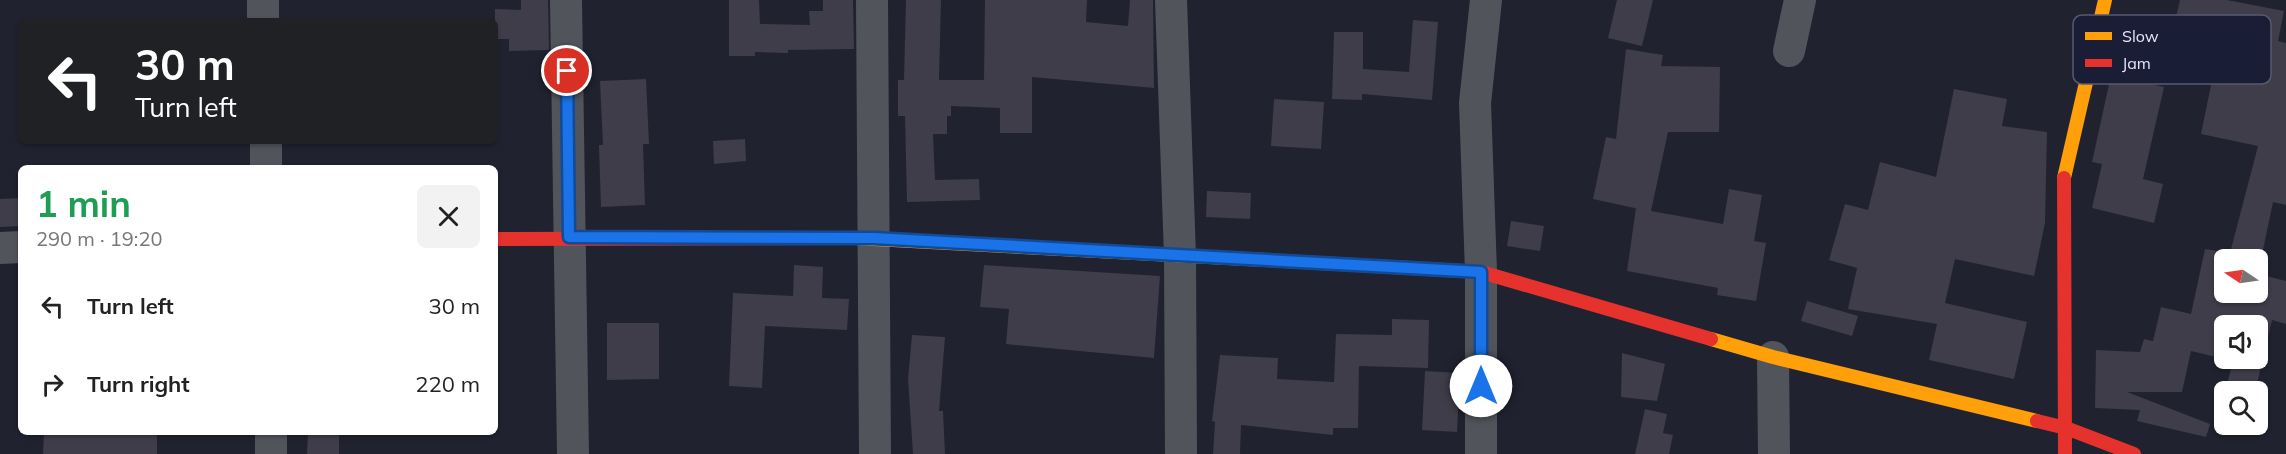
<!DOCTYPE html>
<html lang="en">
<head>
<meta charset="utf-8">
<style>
  body { margin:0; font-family:Mulish,sans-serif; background:#f2f2f2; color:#222; height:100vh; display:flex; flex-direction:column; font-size:22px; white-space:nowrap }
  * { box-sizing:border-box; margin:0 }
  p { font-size:20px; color:#767676 }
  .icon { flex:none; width:33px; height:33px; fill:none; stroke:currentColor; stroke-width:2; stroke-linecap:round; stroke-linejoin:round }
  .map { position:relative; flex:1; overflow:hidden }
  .drawer { position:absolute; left:18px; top:165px; width:480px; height:270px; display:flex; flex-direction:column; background:#fff; border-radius:9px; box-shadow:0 2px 4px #0004 }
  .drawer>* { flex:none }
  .top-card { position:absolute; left:18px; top:18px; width:480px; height:126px; border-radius:9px; box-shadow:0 2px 4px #0004; background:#202124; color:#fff; overflow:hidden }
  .needle { width:39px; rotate:283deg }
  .tools { position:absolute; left:2214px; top:249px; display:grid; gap:12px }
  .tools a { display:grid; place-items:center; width:54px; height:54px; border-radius:9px; background:#fff; box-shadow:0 2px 4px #0004; font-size:30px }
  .pin { position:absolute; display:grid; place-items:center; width:51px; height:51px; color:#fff; margin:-26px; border:3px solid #fff; border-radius:50%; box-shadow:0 2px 6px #0007 }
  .me { position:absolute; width:66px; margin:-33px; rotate:0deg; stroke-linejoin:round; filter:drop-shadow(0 0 4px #0008) }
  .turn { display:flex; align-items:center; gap:21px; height:126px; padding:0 18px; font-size:27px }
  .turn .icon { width:78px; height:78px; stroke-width:2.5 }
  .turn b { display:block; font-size:42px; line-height:51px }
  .round { display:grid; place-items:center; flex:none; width:63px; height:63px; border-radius:9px; background:#f2f2f2 }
  .headline { display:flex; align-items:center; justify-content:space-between; height:102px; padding:0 18px }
  h1 { font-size:36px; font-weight:700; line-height:45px; color:#1e9e55 }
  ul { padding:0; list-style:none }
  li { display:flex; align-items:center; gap:18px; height:78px; padding:0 18px }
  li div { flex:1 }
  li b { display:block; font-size:22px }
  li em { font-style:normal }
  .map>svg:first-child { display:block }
  .building { fill:#3e3d49; fill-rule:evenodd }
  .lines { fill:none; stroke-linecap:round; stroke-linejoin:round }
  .street { stroke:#51545a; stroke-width:32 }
  .slow { stroke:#ff9f0a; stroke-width:14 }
  .jam { stroke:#e5322d; stroke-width:14 }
  .route-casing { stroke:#114b97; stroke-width:15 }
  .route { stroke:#1a73e8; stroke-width:10 }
  .key { fill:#1a1d36; stroke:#575a70; stroke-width:1.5 }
  .key-label { font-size:16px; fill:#e4e7f8 }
</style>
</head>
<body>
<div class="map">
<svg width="2286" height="454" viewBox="0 0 2286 454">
  <rect width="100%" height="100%" fill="#202230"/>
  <!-- building -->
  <path class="building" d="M 521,0 L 548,0 L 549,50 L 509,51 L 509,39 L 495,39 L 495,9 L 521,10 Z
    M 729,0 L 759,0 L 760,24 L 810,25 L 809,11 L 823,11 L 823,0 L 853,0 L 854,49 L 788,50 L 788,53 L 755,52 L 755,56 L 729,56 Z
    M 906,0 L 941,0 L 939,80 L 984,80 L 985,0 L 1087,0 L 1086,22 L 1128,26 L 1130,0 L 1153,0 L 1154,88 L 1032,77 L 1032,133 L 1000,133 L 1000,108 L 951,106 L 951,116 L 947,116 L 947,134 L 933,134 L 935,180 L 979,179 L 980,200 L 907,202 L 905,116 L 898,116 L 898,80 L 904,80 Z
    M 1617,0 L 1653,0 L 1642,46 L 1608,38 Z
    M 2180,0 L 2227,0 L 2284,11 L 2278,41 L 2286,43 L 2286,205 L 2273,202 L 2258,274 L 2286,281 L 2286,324 L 2272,320 L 2255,392 L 2225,392 L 2233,361 L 2191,351 L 2182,392 L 2127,392 L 2210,424 L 2206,437 L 2137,421 L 2140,410 L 2095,408 L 2096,350 L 2140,352 L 2144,339 L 2153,341 L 2161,307 L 2191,314 L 2205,249 L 2230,253 L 2258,146 L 2201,134 L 2212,80 L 2164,68 ZM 2224,260 L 2258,260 L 2258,292 L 2224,292 ZM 2224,326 L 2258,326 L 2258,358 L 2224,358 Z
    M 1413,20 L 1438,22 L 1432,100 L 1362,94 L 1362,100 L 1332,99 L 1334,32 L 1363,32 L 1363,69 L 1409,72 Z
    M 1626,49 L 1663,55 L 1661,66 L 1720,67 L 1719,132 L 1668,132 L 1651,211 L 1723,224 L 1729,189 L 1762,195 L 1754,241 L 1766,243 L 1756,301 L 1717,295 L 1718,288 L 1627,271 L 1636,208 L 1639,209 L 1593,199 L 1606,137 L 1616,139 Z
    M 2111,75 L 2164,87 L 2143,179 L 2163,184 L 2154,223 L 2092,208 L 2102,164 L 2092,162 Z
    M 646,79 L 649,144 L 643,144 L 645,205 L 601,207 L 599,145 L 603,145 L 600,81 Z
    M 1954,89 L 2007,99 L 2002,126 L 2047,132 L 2045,223 L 2034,276 L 1955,259 L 1945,303 L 2027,322 L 2014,379 L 1929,360 L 1937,324 L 1848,309 L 1857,268 L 1829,260 L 1845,204 L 1868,210 L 1880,162 L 1936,177 Z
    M 1274,99 L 1324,102 L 1321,149 L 1271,146 Z
    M 745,139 L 746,161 L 714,164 L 713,141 Z
    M 1207,191 L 1251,193 L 1250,219 L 1206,217 Z
    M 21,198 L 21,226 L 0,227 L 0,199 Z
    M 1511,221 L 1544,226 L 1540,251 L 1507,246 Z
    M 794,265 L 823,267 L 822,298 L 849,299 L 847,330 L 765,326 L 762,388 L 729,386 L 733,293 L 793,296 Z
    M 984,265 L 1160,276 L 1154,358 L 1006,344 L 1009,309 L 980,307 Z
    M 1807,301 L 1858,316 L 1852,336 L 1801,321 Z
    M 1392,319 L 1429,320 L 1428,368 L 1359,366 L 1358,428 L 1333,428 L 1333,435 L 1241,425 L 1240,454 L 1213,454 L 1215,422 L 1212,421 L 1220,355 L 1278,358 L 1277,379 L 1334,382 L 1336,334 L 1392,335 Z
    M 607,323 L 659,323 L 659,379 L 607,380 Z
    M 912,335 L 945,337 L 939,411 L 943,411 L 945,454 L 913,454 L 908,379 Z
    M 1622,353 L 1665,364 L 1657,401 L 1621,397 Z
    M 1425,371 L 1460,373 L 1457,432 L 1422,430 Z
    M 1645,409 L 1667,414 L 1663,433 L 1673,435 L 1669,454 L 1635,454 Z
    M 44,432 L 157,432 L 157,454 L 43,454 Z
    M 308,432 L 339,432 L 339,454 L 307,454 Z"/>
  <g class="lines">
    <!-- street -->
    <path class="street" d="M 263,0 L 263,21
      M 566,0 L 573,454
      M 872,0 L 875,454
      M 1171,0 L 1180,256 L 1181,454
      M 1789,51 L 1800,0
      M 266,141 L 266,168
      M 0,248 L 21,247
      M 1773,357 L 1774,454
      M 271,432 L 271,454
      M 1481,454 L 1481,272 L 1475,103 L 1486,0"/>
    <!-- slow -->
    <path class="slow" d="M 2064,178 L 2105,0
      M 855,238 L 1265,260
      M 1711,339 L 1773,357 L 2037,421"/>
    <!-- jam -->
    <path class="jam" d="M 2064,178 L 2065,454
      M 495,239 L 855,238
      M 1265,260 L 1481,272 L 1711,339
      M 2037,421 L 2066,428 L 2134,454"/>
  </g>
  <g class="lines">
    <!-- route casing -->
    <g class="route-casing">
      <path id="route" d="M 567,71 L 569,237 L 873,238 L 1481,272 L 1481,386"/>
    </g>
    <!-- route -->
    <use href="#route" class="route"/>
  </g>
  <!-- legend -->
  <rect x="2073" y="15" width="198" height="69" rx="9" class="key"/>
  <rect x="2085" y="32" width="27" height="8" fill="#ff9f0a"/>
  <rect x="2085" y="59" width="27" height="8" fill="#e5322d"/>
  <g class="key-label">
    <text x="2122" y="42">Slow</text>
    <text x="2122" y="69">Jam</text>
  </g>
</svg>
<div class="tools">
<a><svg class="needle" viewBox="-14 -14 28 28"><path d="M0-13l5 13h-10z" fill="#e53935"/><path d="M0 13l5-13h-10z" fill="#767676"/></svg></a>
<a><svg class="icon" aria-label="sound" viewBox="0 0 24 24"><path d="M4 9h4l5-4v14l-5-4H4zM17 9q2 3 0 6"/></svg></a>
<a><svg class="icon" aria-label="search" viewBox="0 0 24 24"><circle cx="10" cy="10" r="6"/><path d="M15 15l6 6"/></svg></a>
</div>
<div class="pin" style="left:567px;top:71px;background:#d93025"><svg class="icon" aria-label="arrive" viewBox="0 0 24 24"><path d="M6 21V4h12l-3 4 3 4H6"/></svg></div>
<svg class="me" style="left:1481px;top:386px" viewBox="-20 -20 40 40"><circle r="19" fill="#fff"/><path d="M0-13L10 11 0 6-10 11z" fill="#1a73e8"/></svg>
<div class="top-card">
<div class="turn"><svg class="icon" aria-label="left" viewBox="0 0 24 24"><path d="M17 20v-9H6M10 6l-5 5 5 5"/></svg><div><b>30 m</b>Turn left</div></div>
</div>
<section class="drawer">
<div class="headline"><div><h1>1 min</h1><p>290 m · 19:20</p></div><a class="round"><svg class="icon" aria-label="close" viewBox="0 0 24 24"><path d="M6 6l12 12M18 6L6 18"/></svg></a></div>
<ul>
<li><svg class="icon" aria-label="left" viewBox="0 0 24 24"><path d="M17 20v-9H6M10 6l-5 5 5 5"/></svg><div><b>Turn left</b></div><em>30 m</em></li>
<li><svg class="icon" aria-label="right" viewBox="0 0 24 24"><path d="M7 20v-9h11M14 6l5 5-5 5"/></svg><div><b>Turn right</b></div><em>220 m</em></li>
</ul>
</section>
</div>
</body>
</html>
